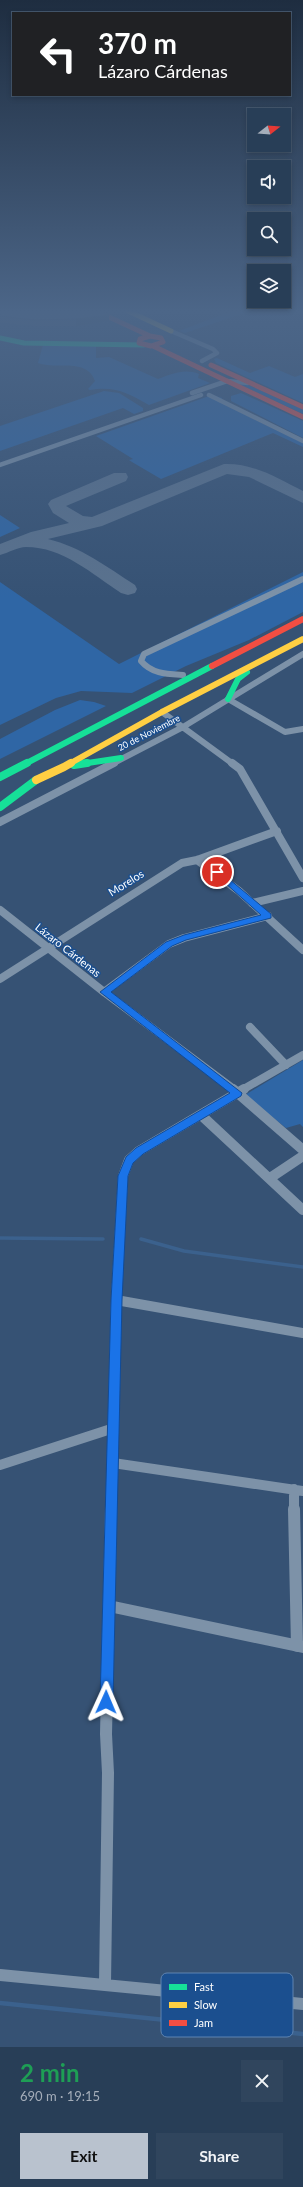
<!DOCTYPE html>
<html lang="en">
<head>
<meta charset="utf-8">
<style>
  body { margin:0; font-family:Lato,sans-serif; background:#30455d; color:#f1f3f6; height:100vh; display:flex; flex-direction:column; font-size:15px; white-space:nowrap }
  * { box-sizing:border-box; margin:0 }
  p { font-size:13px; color:#a5aeba }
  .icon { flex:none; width:22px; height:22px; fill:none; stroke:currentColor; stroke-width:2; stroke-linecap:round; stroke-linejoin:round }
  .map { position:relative; height:2047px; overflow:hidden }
  .details { display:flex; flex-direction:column; background:#283e57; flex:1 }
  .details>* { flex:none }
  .top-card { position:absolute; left:12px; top:12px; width:279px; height:84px; border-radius:0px; box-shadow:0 2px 6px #0003,0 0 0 1px #44576d; background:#202124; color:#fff; overflow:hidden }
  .needle { width:26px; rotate:73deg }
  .tools { position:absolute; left:247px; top:108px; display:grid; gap:8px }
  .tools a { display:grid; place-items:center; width:44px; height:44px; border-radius:0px; background:#283e57; box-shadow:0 2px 6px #0003,0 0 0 1px #44576d; font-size:20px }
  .pin { position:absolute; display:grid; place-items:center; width:34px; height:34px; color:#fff; margin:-17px; border:2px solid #fff; border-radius:50%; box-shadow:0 1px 4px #0007 }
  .me { position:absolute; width:44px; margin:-22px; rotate:1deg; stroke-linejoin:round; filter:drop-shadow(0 0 3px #0008) }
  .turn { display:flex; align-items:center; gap:14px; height:84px; padding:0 20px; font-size:18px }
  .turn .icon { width:52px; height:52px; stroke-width:2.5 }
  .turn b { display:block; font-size:28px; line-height:34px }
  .round { display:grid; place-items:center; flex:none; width:42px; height:42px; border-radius:0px; background:#30455d }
  .summary { display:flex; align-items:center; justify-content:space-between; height:68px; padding:0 20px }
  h1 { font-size:24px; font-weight:700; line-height:30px; color:#1e9e55 }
  .primary-button { display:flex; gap:8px; margin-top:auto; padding:8px 20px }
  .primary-button a { flex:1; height:46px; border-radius:0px; background:#b9c2ce; color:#111; font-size:16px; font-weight:700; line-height:46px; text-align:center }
  .primary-button a+a { background:#30455d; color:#f1f3f6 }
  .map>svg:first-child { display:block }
  .green { fill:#2f66a5 }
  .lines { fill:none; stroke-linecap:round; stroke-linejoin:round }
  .stream-far2 { stroke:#3b618d; stroke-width:1.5 }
  .stream-far1 { stroke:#3b618d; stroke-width:3.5 }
  .stream { stroke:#3b618d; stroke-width:4.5 }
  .taxiway { fill:#5a728e; fill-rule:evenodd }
  .street-far4 { stroke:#7d92a8; stroke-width:4.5 }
  .street-far3 { stroke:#7d92a8; stroke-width:6 }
  .street-far2 { stroke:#7d92a8; stroke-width:8 }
  .street-far1 { stroke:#7d92a8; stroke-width:10 }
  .street { stroke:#7d92a8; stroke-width:12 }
  .fast-far2 { stroke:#16e098; stroke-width:5 }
  .fast-far1 { stroke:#16e098; stroke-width:6 }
  .fast { stroke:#16e098; stroke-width:8 }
  .slow-far2 { stroke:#ffcf43; stroke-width:5 }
  .slow-far1 { stroke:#ffcf43; stroke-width:6 }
  .slow { stroke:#ffcf43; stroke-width:8 }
  .jam-far1 { stroke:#f24e42; stroke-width:5 }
  .jam { stroke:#f24e42; stroke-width:6 }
  .wall { fill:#475a72 }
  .shaded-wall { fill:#394a5c }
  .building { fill:#526984; stroke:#394a5c }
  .route { fill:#1a73e8; stroke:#114b97 }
  .labels { text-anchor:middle; stroke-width:3; stroke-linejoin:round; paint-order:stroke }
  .far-street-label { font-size:9px; fill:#fff; stroke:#1b4f8f }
  .street-label { font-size:11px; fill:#fff; stroke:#1b4f8f }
  .key { fill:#1b4f8f; stroke:#5f84b1; stroke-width:1 }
  .key-label { font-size:11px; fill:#fff }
</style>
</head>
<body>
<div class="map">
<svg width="303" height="2047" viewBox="0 0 303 2047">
  <rect width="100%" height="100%" fill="#365274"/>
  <!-- green -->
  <path class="green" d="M 232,311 L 250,311 L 185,333 L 179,331 Z
    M 43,345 L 96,345 L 96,358 L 109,357 L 158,379 C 172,374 184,368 199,374 L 198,378 L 210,383 L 149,405 C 127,393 116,386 90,390 L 88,389 L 95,381 C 87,357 55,370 38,363 Z
    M 217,358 L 250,373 L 269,366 L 295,377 L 303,374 L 303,403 L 216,363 L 214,359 Z
    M 232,381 L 240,381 L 295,406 L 303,408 L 303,414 Z
    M 104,391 L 119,393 L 143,408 L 143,411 L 134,414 L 123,408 L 0,451 L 0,426 Z
    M 241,393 L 303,421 L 303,438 L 231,401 L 231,396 Z
    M 212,395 L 222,398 L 222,402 L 227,406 L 303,443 L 303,447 L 273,433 L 161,479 L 132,462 L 129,460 L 133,459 L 96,436 Z
    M 0,515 L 20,528 L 0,537 Z
    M 303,572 L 303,612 L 249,640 L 186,666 L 132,693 L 81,691 L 56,698 L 0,725 L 0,582 L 119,664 Z
    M 80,700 L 94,702 L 106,706 L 0,759 L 0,739 L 55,710 Z
    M 303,1060 L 303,1127 L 300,1124 L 286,1128 L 245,1095 Z"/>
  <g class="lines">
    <!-- stream-far2 -->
    <path class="stream-far2" d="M 217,314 L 226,311"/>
    <!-- stream-far1 -->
    <path class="stream-far1" d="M 0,1238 L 103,1239
      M 141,1239 L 184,1251 L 303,1267"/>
    <!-- stream -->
    <path class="stream" d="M 0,2003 L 303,2034"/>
    <!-- taxiway -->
    <path class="taxiway" d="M 224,464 C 254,463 277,478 303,491 L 303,503 L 249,477 L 227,474 L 102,526 L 48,539 C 81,547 107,567 135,585 L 137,589 L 135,593 L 128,595 L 121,593 C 92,574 63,547 26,547 C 18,547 8,553 0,555 L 0,544 L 31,532 L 69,523 L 53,513 L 48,504 L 51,500 L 114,473 L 126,473 L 128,477 L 126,481 L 66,506 L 83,516 L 92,517 Z"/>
    <!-- street-far4 -->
    <path class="street-far4" d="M 171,331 L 213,349 L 217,353 L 202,361
      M 192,393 L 227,381 L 248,383
      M 209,395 L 303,441
      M 0,465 L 201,395"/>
    <!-- street-far3 -->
    <path class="street-far3" d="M 183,675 C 167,674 152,674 141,661 L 144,654 L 303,579
      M 228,699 L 285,732 L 303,729
      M 162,712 L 233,764
      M 112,764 L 183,727 L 303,654"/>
    <!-- street-far2 -->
    <path class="street-far2" d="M 232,763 L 240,769 L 303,878
      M 0,822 L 114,763
      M 197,860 L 239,891 L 303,950
      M 252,903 L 303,891
      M 0,910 L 104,992 L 235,1090
      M 0,979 L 182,863 L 197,860 L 277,831
      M 104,992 L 169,944 L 184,938 L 268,916
      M 250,1027 L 286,1065
      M 242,1090 L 303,1055"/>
    <!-- street-far1 -->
    <path class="street-far1" d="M 233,1089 L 303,1150
      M 201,1115 L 303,1210
      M 270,1178 L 303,1156
      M 116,1300 L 303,1333
      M 113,1463 L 303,1491
      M 0,1465 L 114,1428
      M 294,1489 L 294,1510
      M 111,1510 L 116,1300 L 123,1176 L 129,1160 L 139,1151 L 244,1089"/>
    <!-- street -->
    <path class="street" d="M 294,1509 L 297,1646
      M 109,1606 L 303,1647
      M 0,1975 L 303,2004
      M 105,1984 L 108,1773 L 106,1734 L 111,1509"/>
    <!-- fast-far2 -->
    <path class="fast-far2" d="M 0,338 L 24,343 L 144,345"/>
    <!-- fast-far1 -->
    <path class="fast-far1" d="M 228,699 L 238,679 L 247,672
      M 25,764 L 212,666
      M 81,764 L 121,758"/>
    <!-- fast -->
    <path class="fast" d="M 74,765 L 87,763
      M 0,777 L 27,763
      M 0,807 L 36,780"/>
    <!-- slow-far2 -->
    <path class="slow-far2" d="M 128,311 L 171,331"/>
    <!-- slow-far1 -->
    <path class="slow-far1" d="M 69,764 L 162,712 L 303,639"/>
    <!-- slow -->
    <path class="slow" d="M 64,767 L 71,763
      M 36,780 L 64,767"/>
    <!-- jam-far1 -->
    <path class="jam-far1" d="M 96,311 L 150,336
      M 150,336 L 161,338 L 163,342 L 151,346 L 139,343 L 140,339 Z
      M 153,346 L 303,417
      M 211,365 L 303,407"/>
    <!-- jam -->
    <path class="jam" d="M 212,666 L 303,619"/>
  </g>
  <!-- wall -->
  <path class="wall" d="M 0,311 L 109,321 L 76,326 L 34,326 L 4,323 L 0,322 Z"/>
  <!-- shaded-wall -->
  <path class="shaded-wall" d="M 109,315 L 109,321 L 76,326 L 76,319 Z"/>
  <!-- building -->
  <path class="building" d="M 0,311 L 101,311 L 109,315 L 76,319 L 34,320 L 0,316 Z"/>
  <!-- sky -->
  <linearGradient id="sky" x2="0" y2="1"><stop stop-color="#1e2d40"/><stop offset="0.52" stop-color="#4c6688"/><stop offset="1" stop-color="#4c6688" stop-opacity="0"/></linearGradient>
  <rect width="303" height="598" fill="url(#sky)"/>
  <!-- route -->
  <path class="route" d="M 217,869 L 271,914 L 271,918 L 186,940 L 172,946 L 111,992 L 242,1093 L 241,1096 L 143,1154 L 133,1163 L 128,1176 L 122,1300 L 113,1702 L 111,1707 L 106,1709 L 102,1707 L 100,1702 L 111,1300 L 118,1176 L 126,1157 L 136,1148 L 230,1093 L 100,992 L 166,942 L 184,935 L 261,915 L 215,874 L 215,870 Z"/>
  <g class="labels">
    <!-- far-street labels -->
    <g class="far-street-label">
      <text transform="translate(149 733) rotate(-27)" y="3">20 de Noviembre</text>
    </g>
    <!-- street labels -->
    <g class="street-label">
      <text transform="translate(126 883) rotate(-32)" y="4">Morelos</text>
      <text transform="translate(68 950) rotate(38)" y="4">Lázaro Cárdenas</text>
    </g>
  </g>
  <!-- legend -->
  <rect x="161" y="1973" width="132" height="64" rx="6" class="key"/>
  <rect x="169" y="1984" width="18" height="6" fill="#16e098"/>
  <rect x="169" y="2002" width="18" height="6" fill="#ffcf43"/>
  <rect x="169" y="2020" width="18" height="6" fill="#f24e42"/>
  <g class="key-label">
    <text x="194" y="1991">Fast</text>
    <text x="194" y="2009">Slow</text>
    <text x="194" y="2027">Jam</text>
  </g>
</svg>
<div class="tools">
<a><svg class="needle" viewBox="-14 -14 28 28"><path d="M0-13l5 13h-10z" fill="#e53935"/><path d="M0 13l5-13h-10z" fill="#a5aeba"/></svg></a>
<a><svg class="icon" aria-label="sound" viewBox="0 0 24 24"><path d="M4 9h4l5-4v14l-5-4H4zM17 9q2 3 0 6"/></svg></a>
<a><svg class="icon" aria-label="search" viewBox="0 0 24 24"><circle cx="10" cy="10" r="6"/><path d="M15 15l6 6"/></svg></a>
<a><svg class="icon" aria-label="layers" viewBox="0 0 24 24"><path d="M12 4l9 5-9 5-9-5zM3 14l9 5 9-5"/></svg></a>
</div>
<div class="pin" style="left:217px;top:872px;background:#d93025"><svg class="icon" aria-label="arrive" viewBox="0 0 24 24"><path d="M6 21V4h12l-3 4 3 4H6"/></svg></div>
<svg class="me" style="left:106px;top:1702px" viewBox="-20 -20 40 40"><path d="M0-17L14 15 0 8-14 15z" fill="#1a73e8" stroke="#fff" stroke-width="4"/></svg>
<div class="top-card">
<div class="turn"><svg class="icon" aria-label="left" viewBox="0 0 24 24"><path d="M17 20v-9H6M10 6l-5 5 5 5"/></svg><div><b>370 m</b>Lázaro Cárdenas</div></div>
</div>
</div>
<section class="details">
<div class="summary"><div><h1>2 min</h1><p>690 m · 19:15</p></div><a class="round"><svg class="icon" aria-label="close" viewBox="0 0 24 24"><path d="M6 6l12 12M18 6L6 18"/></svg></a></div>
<div class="primary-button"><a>Exit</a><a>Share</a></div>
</section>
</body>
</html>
